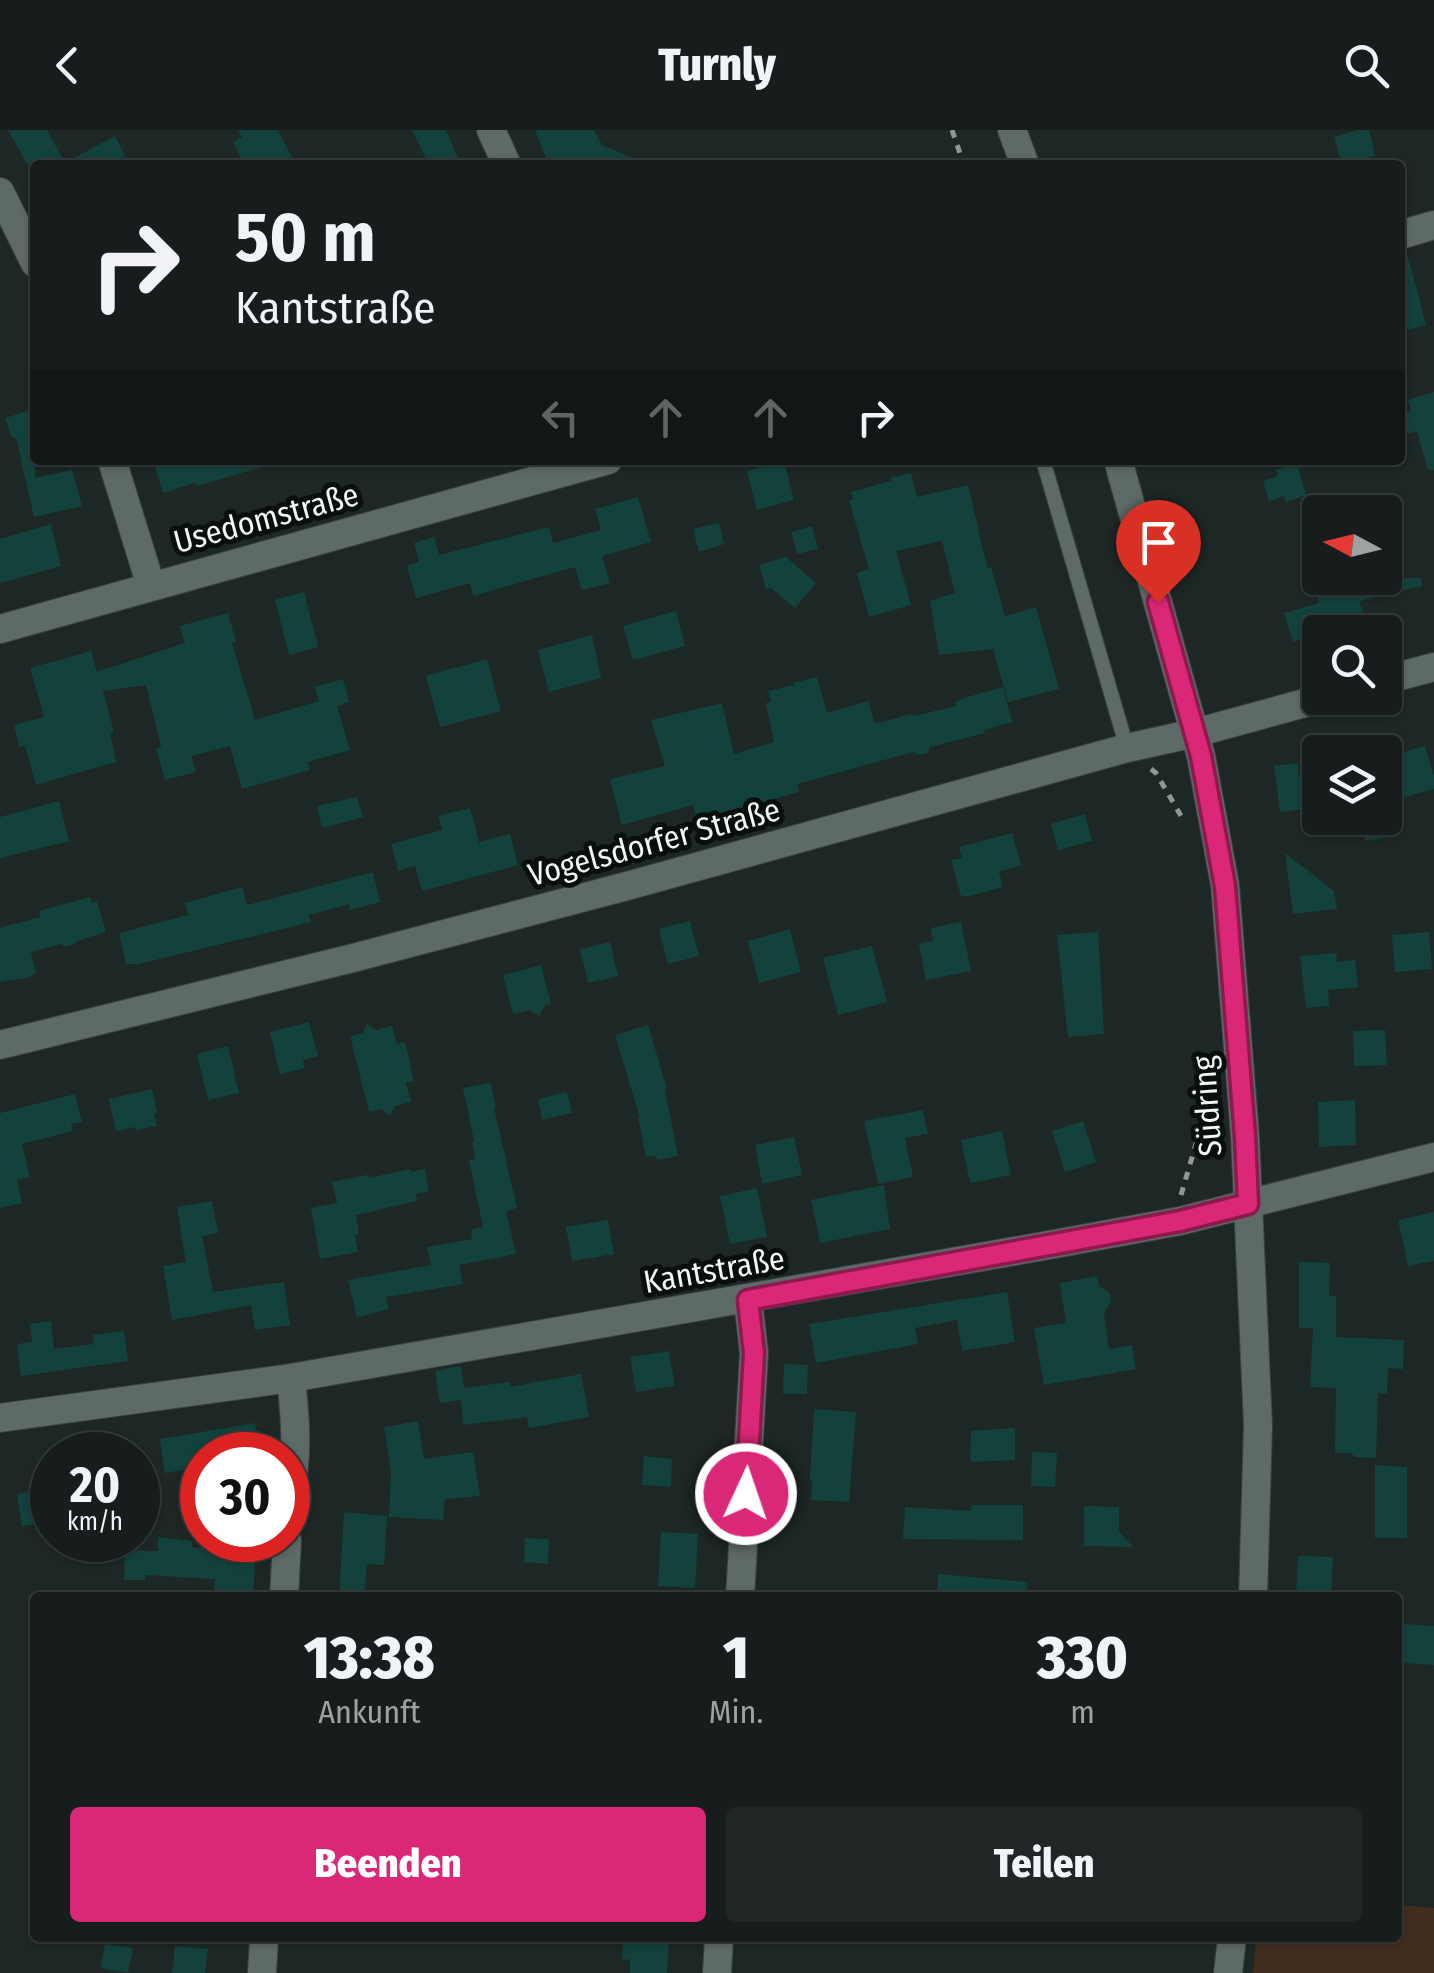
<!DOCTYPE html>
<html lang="de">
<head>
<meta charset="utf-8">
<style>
  body { margin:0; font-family:"Fira Sans Condensed",sans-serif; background:#1f2625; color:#f1f3f6; height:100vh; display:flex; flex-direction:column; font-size:38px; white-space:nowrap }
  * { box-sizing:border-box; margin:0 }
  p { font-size:32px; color:#9ea2a3 }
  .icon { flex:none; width:55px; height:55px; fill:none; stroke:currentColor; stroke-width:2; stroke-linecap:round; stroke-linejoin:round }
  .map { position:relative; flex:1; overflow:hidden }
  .side { position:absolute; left:30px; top:1462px; width:1372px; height:350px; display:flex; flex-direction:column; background:#161d1c; border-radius:10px; box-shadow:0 2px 8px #0004,0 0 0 2px #353b3b }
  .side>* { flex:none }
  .banner { position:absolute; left:30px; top:30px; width:1375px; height:305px; border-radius:10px; box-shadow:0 2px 8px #0004,0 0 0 2px #353b3b; background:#161d1c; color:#f1f3f6; overflow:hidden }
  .needle { width:65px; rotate:277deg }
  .tools { position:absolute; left:1302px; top:365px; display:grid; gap:20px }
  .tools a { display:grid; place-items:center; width:100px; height:100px; border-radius:10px; background:#161d1c; box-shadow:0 2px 8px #0004,0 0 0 2px #353b3b; font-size:50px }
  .speed { position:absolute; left:30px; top:1302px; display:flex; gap:20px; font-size:50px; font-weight:700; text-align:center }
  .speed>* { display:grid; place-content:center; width:130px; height:130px; border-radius:50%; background:#161d1c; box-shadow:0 2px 8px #0004,0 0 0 2px #353b3b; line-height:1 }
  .speed small { font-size:25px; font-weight:400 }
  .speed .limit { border:15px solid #d22; background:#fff; color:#111 }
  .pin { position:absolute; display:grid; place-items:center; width:85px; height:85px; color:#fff; margin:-102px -42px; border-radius:50% 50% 50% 0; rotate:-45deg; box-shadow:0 0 10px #0007 }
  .pin .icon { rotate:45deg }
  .me { position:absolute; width:110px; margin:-55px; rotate:3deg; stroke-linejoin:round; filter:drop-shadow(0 0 8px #0008) }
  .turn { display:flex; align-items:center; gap:35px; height:210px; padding:0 40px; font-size:45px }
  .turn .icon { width:130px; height:130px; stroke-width:2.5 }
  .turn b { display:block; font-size:70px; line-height:85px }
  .lanes { display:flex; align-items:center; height:95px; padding:0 40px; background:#0003; justify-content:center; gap:50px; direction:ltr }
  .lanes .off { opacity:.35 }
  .eta { display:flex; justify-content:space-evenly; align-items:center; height:170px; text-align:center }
  .eta b { font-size:60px; font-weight:800; line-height:70px }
  .button { display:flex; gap:20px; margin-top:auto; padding:20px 40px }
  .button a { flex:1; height:115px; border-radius:10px; background:#db2777; color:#fff; font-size:40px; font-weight:800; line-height:115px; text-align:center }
  .button a+a { background:#1f2625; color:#f1f3f6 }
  header { display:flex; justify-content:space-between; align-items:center; height:130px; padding:0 40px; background:#161d1c; font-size:45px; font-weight:800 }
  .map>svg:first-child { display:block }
  .green { fill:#422d1f }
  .building { fill:#13423d }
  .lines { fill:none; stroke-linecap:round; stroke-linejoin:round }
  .service-casing { stroke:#3a4342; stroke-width:16 }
  .minor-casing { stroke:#3a4342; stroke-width:30 }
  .path { stroke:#909897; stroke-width:5; stroke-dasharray:8 8; stroke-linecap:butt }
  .service { stroke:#5e6a68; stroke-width:14 }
  .minor { stroke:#5e6a68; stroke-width:28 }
  .route-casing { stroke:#8e194d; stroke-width:25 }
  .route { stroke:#db2777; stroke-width:18 }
  .labels { text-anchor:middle; stroke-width:10; stroke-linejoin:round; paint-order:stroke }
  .street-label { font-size:32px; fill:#f0f7f6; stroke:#0a0f0e }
</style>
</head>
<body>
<header><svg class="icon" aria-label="back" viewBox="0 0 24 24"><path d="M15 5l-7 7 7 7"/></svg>Turnly<svg class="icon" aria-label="search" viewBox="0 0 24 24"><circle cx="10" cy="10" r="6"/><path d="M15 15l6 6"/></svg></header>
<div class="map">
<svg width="1434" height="1843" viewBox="0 0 1434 1843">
  <rect width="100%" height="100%" fill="#1d2725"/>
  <!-- green -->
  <path class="green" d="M 1398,1775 L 1434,1778 L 1434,1843 L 1253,1843 L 1256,1808 L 1398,1808 Z"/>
  <!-- building -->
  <path class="building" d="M 8,0 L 47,0 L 65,33 L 115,6 L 125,26 L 108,35 L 30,35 L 27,34 Z
    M 238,0 L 278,0 L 296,35 L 244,35 L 233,12 L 242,7 Z
    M 412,0 L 446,0 L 461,35 L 429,35 Z
    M 535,0 L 594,0 L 602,15 L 649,35 L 549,35 Z
    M 1358,0 L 1369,0 L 1375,26 L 1342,35 L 1334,7 Z
    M 1407,123 L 1426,195 L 1400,202 L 1400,124 Z
    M 1434,262 L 1434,340 L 1428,340 L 1417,301 L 1400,306 L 1400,284 L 1411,281 L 1408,270 Z
    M 35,279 L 35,348 L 72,340 L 82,376 L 34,387 L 16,307 L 12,308 L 5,288 Z
    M 153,330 L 265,330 L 266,336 L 196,356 L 195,353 L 163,363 Z
    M 784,331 L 794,370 L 757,380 L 747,341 Z
    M 1297,334 L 1306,365 L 1286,372 L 1284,366 L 1269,371 L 1263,351 L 1278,346 L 1276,340 Z
    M 911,343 L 917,367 L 968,355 L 984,424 L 988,438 L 991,437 L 1005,486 L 1036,477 L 1059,559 L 1008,572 L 993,519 L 939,525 L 930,471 L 955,463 L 942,411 L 896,421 L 911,475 L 869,487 L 857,443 L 869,439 L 849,370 L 853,369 L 851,362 L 891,351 L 890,348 Z
    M 638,367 L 651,412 L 602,426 L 610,453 L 582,460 L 575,437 L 473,466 L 470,453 L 416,468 L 407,436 L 419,432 L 414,413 L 434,407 L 439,425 L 549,397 L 553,413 L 601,400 L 595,379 Z
    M 719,393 L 724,414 L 699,422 L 693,399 Z
    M 51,394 L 61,436 L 0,453 L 0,409 Z
    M 812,396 L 818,419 L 797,424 L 791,402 Z
    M 786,427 L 816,453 L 795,478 L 771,458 L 766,459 L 759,435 Z
    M 1311,448 L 1421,448 L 1422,456 L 1359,471 L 1363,482 L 1330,492 L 1330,502 L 1320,502 L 1320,504 L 1293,512 L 1284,483 L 1319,473 Z
    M 304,462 L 318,517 L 289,525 L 275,470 Z
    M 676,481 L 685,516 L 633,530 L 623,496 Z
    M 228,483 L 236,512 L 232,513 L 255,590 L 319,571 L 315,557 L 343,549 L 349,572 L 337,576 L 350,620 L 308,632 L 310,640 L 242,659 L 230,616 L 191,626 L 196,642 L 165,650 L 156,618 L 161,617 L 146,555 L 103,561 L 114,602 L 110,604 L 116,632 L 36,655 L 25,616 L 19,617 L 14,595 L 44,587 L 30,538 L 91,521 L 97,542 L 185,513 L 180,496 Z
    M 592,505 L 601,548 L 549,562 L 538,520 Z
    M 487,529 L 501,581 L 440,597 L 426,546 Z
    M 817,547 L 827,583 L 868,571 L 875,594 L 910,584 L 914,586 L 956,576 L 955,572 L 964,568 L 1003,557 L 1012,592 L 984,600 L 985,603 L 930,617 L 928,623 L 919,625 L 913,622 L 797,654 L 799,662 L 697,690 L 693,675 L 622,695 L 610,649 L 665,636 L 651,590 L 722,573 L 734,624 L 774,612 L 766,573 L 771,572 L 768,561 L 794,555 L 793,553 Z
    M 1425,616 L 1434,647 L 1434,659 L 1404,667 L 1393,625 Z
    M 1298,633 L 1299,645 L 1313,643 L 1317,677 L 1280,682 L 1274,636 Z
    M 357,667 L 363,687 L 322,698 L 317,676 Z
    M 59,671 L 69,711 L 0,728 L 0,687 Z
    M 470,678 L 479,712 L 510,704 L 518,735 L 422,761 L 415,736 L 398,741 L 391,714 L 442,700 L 438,686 Z
    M 1085,684 L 1092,711 L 1058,720 L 1051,694 Z
    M 1362,688 L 1388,688 L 1391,707 L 1365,711 Z
    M 1012,703 L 1021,735 L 999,742 L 1003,757 L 970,766 L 961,766 L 951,730 L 962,728 L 959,717 Z
    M 1285,723 L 1334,761 L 1337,779 L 1293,784 Z
    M 373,742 L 380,772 L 350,780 L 349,774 L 309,785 L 311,792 L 139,834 L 126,834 L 119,803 L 188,785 L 185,773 L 242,757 L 247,775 Z
    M 90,767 L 92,773 L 97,771 L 106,802 L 77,811 L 75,814 L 65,817 L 61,814 L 31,822 L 36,843 L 26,848 L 0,852 L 0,798 L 40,787 L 39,781 Z
    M 690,791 L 699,826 L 668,834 L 659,799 Z
    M 961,792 L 971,841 L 926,850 L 919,814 L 933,811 L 931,798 Z
    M 790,799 L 801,842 L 759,853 L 748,811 Z
    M 1098,802 L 1104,904 L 1068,907 L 1057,805 Z
    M 1429,802 L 1432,839 L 1395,842 L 1392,805 Z
    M 610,812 L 618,846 L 588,853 L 580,819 Z
    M 872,816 L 887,872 L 838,885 L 823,828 Z
    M 1336,823 L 1337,832 L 1355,830 L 1358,857 L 1328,860 L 1329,876 L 1306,878 L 1300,826 Z
    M 541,835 L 551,874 L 544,876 L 539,886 L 530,880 L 513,884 L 503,845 Z
    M 309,892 L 318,926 L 303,930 L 305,938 L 280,944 L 270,902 Z
    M 367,894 L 376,900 L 392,896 L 397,914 L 405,912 L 414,951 L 406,953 L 411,972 L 395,976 L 390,985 L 381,979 L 369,982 L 350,906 L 363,903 Z
    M 648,895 L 667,959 L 665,959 L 678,1026 L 657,1030 L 656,1026 L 646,1027 L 638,988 L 640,988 L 615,905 Z
    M 1385,900 L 1387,935 L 1354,936 L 1353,901 Z
    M 228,916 L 239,963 L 208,970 L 197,924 Z
    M 491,953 L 496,978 L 494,978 L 517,1078 L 506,1081 L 516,1124 L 459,1135 L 463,1154 L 386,1167 L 389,1179 L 357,1187 L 348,1150 L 431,1135 L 427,1117 L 472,1109 L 471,1100 L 483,1097 L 469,1030 L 475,1029 L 472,1012 L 474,1011 L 463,958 Z
    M 152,959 L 157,983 L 154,984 L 157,996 L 136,1000 L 135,997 L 116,1001 L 109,969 Z
    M 567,962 L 572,983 L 542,990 L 538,969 Z
    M 75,964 L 82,992 L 71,994 L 73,1001 L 22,1014 L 30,1047 L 17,1050 L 22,1073 L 0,1078 L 0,983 Z
    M 1355,970 L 1356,1015 L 1319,1017 L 1318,972 Z
    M 923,980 L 928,1004 L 905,1008 L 913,1047 L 878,1054 L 864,991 Z
    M 1083,991 L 1096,1032 L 1065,1042 L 1052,1001 Z
    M 1002,1001 L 1011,1045 L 970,1053 L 961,1010 Z
    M 794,1007 L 802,1045 L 762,1054 L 755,1015 Z
    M 410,1039 L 411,1042 L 425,1039 L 429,1061 L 416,1064 L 417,1071 L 356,1085 L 359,1104 L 355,1105 L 358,1122 L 320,1129 L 311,1078 L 337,1073 L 332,1052 L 368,1045 L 369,1048 Z
    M 884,1055 L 890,1099 L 820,1113 L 811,1070 Z
    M 757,1058 L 767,1107 L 730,1114 L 720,1066 Z
    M 212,1071 L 218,1103 L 202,1106 L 213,1162 L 284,1152 L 290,1195 L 255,1200 L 251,1175 L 172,1190 L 163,1136 L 186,1132 L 177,1077 Z
    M 1434,1082 L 1434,1131 L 1408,1136 L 1398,1090 Z
    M 608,1090 L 614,1124 L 572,1131 L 566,1097 Z
    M 1299,1132 L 1330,1133 L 1329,1166 L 1336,1166 L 1336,1207 L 1404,1210 L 1403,1239 L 1388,1238 L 1387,1264 L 1378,1263 L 1376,1328 L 1355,1327 L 1351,1323 L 1335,1323 L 1336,1258 L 1310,1257 L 1313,1198 L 1299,1198 Z
    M 1097,1146 L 1099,1156 L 1110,1163 L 1111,1171 L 1104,1183 L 1109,1219 L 1132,1215 L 1136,1239 L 1044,1255 L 1034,1198 L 1066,1193 L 1060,1153 Z
    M 1007,1162 L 1015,1212 L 962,1221 L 957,1190 L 915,1198 L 918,1214 L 816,1233 L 809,1194 Z
    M 51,1191 L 54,1219 L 94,1214 L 93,1205 L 124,1201 L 128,1231 L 21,1246 L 17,1214 L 32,1212 L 30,1194 Z
    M 669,1221 L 675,1256 L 636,1262 L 630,1227 Z
    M 784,1234 L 808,1235 L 807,1264 L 783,1264 Z
    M 461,1236 L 464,1258 L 509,1252 L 510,1257 L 581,1244 L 589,1287 L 529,1298 L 527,1287 L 463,1295 L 461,1270 L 440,1273 L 435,1241 Z
    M 814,1279 L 856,1282 L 849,1372 L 811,1370 L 812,1350 L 810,1350 Z
    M 418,1291 L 424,1329 L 473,1322 L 480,1366 L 445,1369 L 443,1390 L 389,1387 L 391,1341 L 384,1297 Z
    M 255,1293 L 260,1325 L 198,1325 L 200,1337 L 165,1343 L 160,1309 Z
    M 1015,1298 L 1015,1330 L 970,1332 L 971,1301 Z
    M 1032,1322 L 1057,1323 L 1055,1357 L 1031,1356 Z
    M 644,1326 L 672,1329 L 671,1357 L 642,1355 Z
    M 1375,1335 L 1407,1337 L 1407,1408 L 1375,1408 Z
    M 52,1359 L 52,1392 L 22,1396 L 17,1364 Z
    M 971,1375 L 1023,1375 L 1023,1410 L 903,1409 L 905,1377 L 971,1381 Z
    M 1084,1376 L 1119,1377 L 1119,1401 L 1133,1417 L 1084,1416 Z
    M 344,1382 L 387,1386 L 384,1435 L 367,1434 L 364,1468 L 339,1468 Z
    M 661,1402 L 698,1404 L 695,1458 L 658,1456 Z
    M 158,1407 L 192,1411 L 192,1417 L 240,1420 L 239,1430 L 255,1431 L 253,1468 L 214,1468 L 215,1449 L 145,1445 L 145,1450 L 124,1450 L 125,1420 L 158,1421 Z
    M 525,1408 L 549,1409 L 548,1434 L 524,1432 Z
    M 1298,1426 L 1333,1427 L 1331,1467 L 1296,1465 Z
    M 938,1444 L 1027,1452 L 1027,1468 L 937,1468 Z
    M 1404,1494 L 1434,1496 L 1434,1535 L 1402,1533 Z
    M 624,1808 L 669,1809 L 667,1843 L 630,1843 L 630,1830 L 622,1829 Z
    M 105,1814 L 133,1818 L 128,1843 L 101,1838 Z
    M 175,1816 L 208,1819 L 205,1843 L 172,1843 Z"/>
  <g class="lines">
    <!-- service casing -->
    <g class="service-casing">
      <path id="service" d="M 1043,330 L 1127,618"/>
    </g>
    <!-- minor casing -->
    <g class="minor-casing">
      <path id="minor" d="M 491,0 L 507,35
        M 1012,0 L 1025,35
        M 0,62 L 35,133
        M 1400,105 L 1434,95
        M 112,330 L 151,456
        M 1118,330 L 1201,626 L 1225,755 L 1245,1006 L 1258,1295 L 1253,1468
        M 0,499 L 608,330
        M 1385,550 L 1434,537
        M 0,915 L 353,828 L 627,756 L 1127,618 L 1195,603 L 1323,568
        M 0,1288 L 291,1248 L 1038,1117 L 1180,1091 L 1434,1027
        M 288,1392 C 288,1373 293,1355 294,1336 C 297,1307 294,1277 291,1248
        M 284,1468 L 287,1410
        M 740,1468 L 754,1223 L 748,1170
        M 262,1843 L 264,1808
        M 717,1843 L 719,1808
        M 1228,1843 L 1232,1808"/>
    </g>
    <!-- path -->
    <path class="path" d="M 952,0 L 964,35
      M 1151,639 L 1156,643 L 1184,691
      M 1181,1065 L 1205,983 L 1211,940"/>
    <!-- service -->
    <use href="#service" class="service"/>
    <!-- minor -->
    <use href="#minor" class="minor"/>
  </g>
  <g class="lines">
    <!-- route casing -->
    <g class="route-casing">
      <path id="route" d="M 746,1364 L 754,1223 L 748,1170 L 1180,1091 L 1248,1074 L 1245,1006 L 1225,756 L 1201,626 L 1158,472"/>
    </g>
    <!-- route -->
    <use href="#route" class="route"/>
  </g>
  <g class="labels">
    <!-- street labels -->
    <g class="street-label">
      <text transform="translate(266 388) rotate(-15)" y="11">Usedomstraße</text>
      <text transform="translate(654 712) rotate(-15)" y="11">Vogelsdorfer Straße</text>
      <text transform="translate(1207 976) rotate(-94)" y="11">Südring</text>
      <text transform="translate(714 1140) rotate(-10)" y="11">Kantstraße</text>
    </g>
  </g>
</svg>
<div class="tools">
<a><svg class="needle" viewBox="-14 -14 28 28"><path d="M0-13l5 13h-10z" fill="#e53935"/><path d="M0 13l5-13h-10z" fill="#9ea2a3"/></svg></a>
<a><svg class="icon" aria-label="search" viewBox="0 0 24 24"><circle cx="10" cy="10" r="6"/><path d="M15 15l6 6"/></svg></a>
<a><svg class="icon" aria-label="layers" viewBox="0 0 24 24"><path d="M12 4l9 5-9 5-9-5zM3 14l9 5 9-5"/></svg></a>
</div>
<div class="speed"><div>20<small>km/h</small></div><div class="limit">30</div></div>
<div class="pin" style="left:1158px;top:472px;background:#d93025"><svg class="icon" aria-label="arrive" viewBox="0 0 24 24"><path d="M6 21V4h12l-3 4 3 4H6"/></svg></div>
<svg class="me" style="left:746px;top:1364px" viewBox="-20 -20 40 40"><circle r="17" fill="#db2777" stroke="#fff" stroke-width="3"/><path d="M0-11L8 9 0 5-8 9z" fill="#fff"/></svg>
<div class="banner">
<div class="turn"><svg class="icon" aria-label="right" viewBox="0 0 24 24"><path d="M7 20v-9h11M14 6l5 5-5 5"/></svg><div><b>50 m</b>Kantstraße</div></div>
<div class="lanes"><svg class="icon off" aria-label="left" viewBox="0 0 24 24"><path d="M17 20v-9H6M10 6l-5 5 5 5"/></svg><svg class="icon off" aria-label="ahead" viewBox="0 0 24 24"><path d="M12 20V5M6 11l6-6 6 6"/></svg><svg class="icon off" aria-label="ahead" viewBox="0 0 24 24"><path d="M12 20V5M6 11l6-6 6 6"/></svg><svg class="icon" aria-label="right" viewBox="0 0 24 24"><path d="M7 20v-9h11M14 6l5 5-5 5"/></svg></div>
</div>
<section class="side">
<div class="eta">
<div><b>13:38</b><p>Ankunft</p></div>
<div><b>1</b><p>Min.</p></div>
<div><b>330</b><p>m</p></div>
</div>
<div class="button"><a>Beenden</a><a>Teilen</a></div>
</section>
</div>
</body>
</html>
